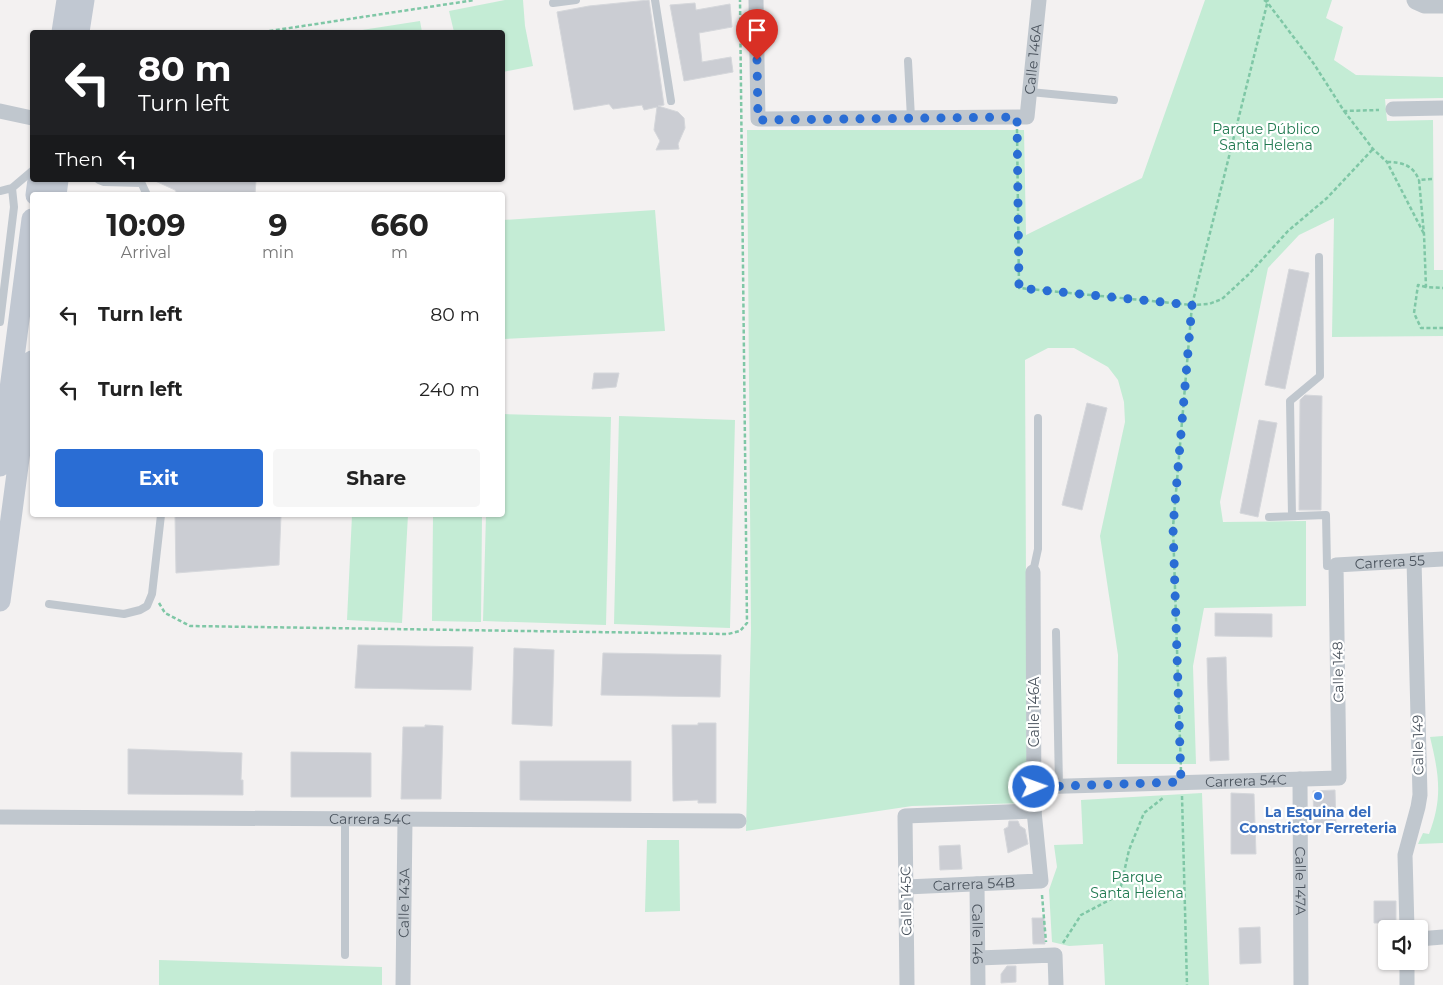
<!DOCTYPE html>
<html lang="en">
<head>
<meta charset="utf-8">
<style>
  body { margin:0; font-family:Montserrat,sans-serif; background:#f6f6f6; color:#222; height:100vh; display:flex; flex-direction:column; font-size:19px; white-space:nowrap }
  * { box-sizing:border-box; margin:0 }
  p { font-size:16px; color:#767676 }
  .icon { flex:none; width:28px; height:28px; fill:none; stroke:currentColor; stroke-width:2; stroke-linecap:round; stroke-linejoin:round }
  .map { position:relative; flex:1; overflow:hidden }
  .panel { position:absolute; left:30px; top:192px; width:475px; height:325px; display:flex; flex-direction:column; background:#fff; border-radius:5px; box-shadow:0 1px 4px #0004 }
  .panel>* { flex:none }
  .hud { position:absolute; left:30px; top:30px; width:475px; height:152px; border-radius:5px; box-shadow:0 1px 4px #0004; background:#202124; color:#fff; overflow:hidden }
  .fabs { position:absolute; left:1378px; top:920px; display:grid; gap:10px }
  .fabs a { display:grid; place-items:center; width:50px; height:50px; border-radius:5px; background:#fff; box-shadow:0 1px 4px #0004; font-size:25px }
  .pin { position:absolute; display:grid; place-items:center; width:42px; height:42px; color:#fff; margin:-51px -21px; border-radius:50% 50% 50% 0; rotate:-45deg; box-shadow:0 0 5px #0007 }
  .pin .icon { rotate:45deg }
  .me { position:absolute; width:55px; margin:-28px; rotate:88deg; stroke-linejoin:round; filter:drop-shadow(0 0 4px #0008) }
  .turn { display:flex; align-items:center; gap:18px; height:105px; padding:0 25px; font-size:22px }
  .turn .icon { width:65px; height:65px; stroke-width:2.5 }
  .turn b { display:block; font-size:35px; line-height:42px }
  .then { display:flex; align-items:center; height:48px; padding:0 25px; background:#0003; gap:10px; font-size:19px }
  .eta { display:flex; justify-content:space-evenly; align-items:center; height:85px; text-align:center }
  .eta b { font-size:30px; font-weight:700; line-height:35px }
  .cta { display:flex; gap:10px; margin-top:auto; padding:10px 25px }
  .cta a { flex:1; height:58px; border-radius:5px; background:#2a6dd4; color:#fff; font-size:20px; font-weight:700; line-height:58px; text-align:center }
  .cta a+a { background:#f6f6f6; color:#222 }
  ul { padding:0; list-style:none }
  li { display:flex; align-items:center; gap:15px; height:75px; padding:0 25px }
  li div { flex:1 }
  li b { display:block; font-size:19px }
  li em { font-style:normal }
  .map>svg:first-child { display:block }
  .green { fill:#c4ecd5 }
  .building { fill:#cbcdd3; stroke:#d5d7db }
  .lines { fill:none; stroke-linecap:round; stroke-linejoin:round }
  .path { stroke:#7fc7a6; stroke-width:2.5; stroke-dasharray:4 2.5; stroke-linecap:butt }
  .service { stroke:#c0c7ce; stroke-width:8 }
  .minor { stroke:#c0c7ce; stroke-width:15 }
  .secondary { stroke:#c1c8d2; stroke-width:21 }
  .route { stroke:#2a6dd4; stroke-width:9; stroke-dasharray:0 16.2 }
  .shop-dot { fill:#3f7fe0; stroke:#fff; stroke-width:2 }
  .labels { text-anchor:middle; stroke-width:4.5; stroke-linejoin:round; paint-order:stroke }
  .street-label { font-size:14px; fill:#4a535d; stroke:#fff }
  .park-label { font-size:14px; fill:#207950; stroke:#fff }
  .shop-label { font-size:14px; font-weight:bold; fill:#366cbe; stroke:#fff }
</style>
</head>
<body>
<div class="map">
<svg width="1443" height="985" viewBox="0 0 1443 985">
  <rect width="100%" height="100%" fill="#f3f1f1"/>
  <!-- green -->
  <path class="green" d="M 505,0 L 523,0 L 525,26 L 533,66 L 503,72 L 502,32 L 454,32 L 449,11 Z
    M 1205,0 L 1332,0 L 1326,18 L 1343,27 L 1334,60 L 1356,75 L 1443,77 L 1443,98 L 1385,99 L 1387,121 L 1433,120 L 1434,270 L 1443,270 L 1443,336 L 1332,337 L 1334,218 L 1299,235 L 1268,268 L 1220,502 L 1223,522 L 1306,521 L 1306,606 L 1204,608 L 1193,666 L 1196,764 L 1117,764 L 1118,655 L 1100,536 L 1125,422 L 1124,402 L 1118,380 L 1108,367 L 1074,348 L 1048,348 L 1025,360 L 1027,803 L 912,806 L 746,831 L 751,630 L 747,130 L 1024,130 L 1026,235 L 1142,178 Z
    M 420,21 L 422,32 L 343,32 L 349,32 Z
    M 655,210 L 665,331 L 503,339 L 503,220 Z
    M 503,414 L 611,417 L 606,625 L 483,621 L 486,515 L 502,515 Z
    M 619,416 L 735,420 L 730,628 L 614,624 Z
    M 352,515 L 408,515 L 402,623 L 347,620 Z
    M 433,515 L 482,515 L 481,622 L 432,621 Z
    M 1443,736 L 1443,843 L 1418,844 L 1423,833 L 1429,834 C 1443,798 1439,774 1430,737 Z
    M 1202,793 L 1209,985 L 1105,985 L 1103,944 L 1069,946 L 1052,942 L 1049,890 L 1057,867 L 1054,845 L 1083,844 L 1081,800 Z
    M 647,840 L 679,840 L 680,911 L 645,912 Z
    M 159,960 L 382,967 L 382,985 L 159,985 Z"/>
  <!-- building -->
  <path class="building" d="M 649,0 L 664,105 L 658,106 L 678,112 L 684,118 L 685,128 L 678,144 L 679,149 L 656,150 L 660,141 L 654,130 L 657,107 L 644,110 L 642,105 L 613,109 L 609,104 L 574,110 L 557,12 L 589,6 Z
    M 695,3 L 696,10 L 730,4 L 732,27 L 699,33 L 702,62 L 731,57 L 733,72 L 684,81 L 670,5 Z
    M 153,180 L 256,180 L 255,195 L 178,195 L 175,190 Z
    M 1289,269 L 1309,273 L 1285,389 L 1265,385 Z
    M 594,373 L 619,373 L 616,387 L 592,389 Z
    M 1305,395 L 1322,396 L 1321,510 L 1299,510 L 1300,400 Z
    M 1087,403 L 1107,408 L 1082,510 L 1062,505 Z
    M 1259,420 L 1277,423 L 1258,517 L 1240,513 Z
    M 175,515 L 281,515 L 279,565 L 176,573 Z
    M 1215,613 L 1272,614 L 1272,637 L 1215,636 Z
    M 358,645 L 473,647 L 471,690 L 355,688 Z
    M 514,648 L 554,650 L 552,726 L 512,724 Z
    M 603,653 L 721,655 L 720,697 L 601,695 Z
    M 1226,657 L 1229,760 L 1210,761 L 1207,658 Z
    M 698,723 L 716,723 L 716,803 L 698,803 L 698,800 L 673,801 L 672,725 L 698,725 Z
    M 425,725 L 443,726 L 441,799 L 401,799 L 403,727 L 425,727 Z
    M 128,749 L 242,753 L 241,780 L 243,780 L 243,795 L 128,794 Z
    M 291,752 L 371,753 L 371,797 L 291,797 Z
    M 520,761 L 631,761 L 631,801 L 520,800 Z
    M 1335,790 L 1336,824 L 1314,824 L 1313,791 Z
    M 1231,793 L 1254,794 L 1256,854 L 1231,854 Z
    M 1009,821 L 1018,821 L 1020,826 L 1025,829 L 1028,844 L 1008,853 L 1004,829 L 1008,827 Z
    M 960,845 L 962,869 L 940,870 L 939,846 Z
    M 1374,901 L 1396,901 L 1396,923 L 1374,923 Z
    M 1032,918 L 1044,918 L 1045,944 L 1033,944 Z
    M 1260,927 L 1261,963 L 1240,964 L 1239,928 Z
    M 1007,966 L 1016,966 L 1016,982 L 1001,983 L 1001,974 Z"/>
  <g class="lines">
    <!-- path -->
    <path class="path" d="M 1264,0 L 1267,2 L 1314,64 L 1344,111 L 1379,110
      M 263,32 L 475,0
      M 1344,111 L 1373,149 L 1387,162 L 1424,234
      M 1017,129 L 1019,288 L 1192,305 L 1209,304 L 1222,299 L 1249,274 L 1288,231 L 1327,198 L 1373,149
      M 1387,162 C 1402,162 1413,165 1419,180
      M 1432,179 L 1419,180 L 1424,234 L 1426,287 L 1443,288
      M 1426,287 L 1418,285 L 1414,313 L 1421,328 L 1443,328
      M 159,603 L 165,613 L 190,626 L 728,634 L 740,631 L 747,623 L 740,0
      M 1181,771 L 1173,527 L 1192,305 L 1268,0
      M 1182,796 L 1187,985
      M 1042,895 L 1046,942
      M 1063,943 L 1081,915 L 1119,895 L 1129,850 L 1144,813 L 1163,798"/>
    <!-- service -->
    <path class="service" d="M 655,0 L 671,101
      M 553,3 L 576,0
      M 908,61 L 911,118
      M 1030,92 L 1114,100
      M 99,180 L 104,182 L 141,183
      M 140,180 L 147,195
      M 0,191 L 12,188 L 32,171
      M 0,322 L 14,207 L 12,188
      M 1292,516 L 1290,401 L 1320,376 L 1319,257
      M 1269,517 L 1326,515 L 1327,566 L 1336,565
      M 1033,572 L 1038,549 L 1038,418
      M 49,604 L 124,614 L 140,610 L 147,606 L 152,594 L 161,515
      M 1056,632 L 1059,786
      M 345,955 L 345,819"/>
    <!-- minor -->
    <g class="minor">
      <path id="s1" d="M 756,0 L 758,119 L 1027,117 L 1039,0"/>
      <path d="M 1414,0 L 1415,2 L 1424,6 L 1443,6"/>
      <path d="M 1393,109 L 1443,108"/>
      <path d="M 0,111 L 32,118"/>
      <path id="s2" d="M 1300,779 L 1301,985"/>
      <path id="s3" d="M 1034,787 L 1339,778 L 1336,565 L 1443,559"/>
      <path id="s4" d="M 0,817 L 739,821"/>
      <path id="s5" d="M 977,884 L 978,985"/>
      <path id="s6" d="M 906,887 L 1041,881 L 1034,811 L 1033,572"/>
      <path d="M 1407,929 L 1405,855 L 1418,807 L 1420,795 L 1414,560"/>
      <path d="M 1419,939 L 1443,937"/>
      <path d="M 978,958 L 1055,955 L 1056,985"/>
      <path d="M 1407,961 L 1407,985"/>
      <path id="s7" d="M 403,985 L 405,820"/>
      <path d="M 907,985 L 905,816 L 1034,811"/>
    </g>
    <!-- secondary -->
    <path class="secondary" d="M 62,32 L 67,0
      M 79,32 L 84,0
      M 36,195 L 38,180
      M 56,195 L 58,180
      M 0,466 L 32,219
      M 0,601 L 32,361"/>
  </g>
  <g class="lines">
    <!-- route -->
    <path class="route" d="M 757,60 L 758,120 L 1017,117 L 1019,288 L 1192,305 L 1173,527 L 1181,782 L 1034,787"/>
  </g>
  <!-- markers -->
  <circle class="shop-dot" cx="1318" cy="796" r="5"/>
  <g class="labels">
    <!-- street labels -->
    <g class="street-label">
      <text dy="5" stroke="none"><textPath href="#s1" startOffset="446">Calle 146A</textPath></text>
      <text dy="5" stroke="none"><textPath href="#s3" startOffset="572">Carrera 55</textPath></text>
      <text transform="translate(1338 672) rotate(-91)" y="5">Calle 148</text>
      <text transform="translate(1034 712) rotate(-90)" y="5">Calle 146A</text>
      <text transform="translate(1418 745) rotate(-91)" y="5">Calle 149</text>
      <text dy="5" stroke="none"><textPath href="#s3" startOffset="212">Carrera 54C</textPath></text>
      <text dy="5" stroke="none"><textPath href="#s4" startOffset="370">Carrera 54C</textPath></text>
      <text dy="5" stroke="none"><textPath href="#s2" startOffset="102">Calle 147A</textPath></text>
      <text dy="5" stroke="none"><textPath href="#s6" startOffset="68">Carrera 54B</textPath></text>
      <text transform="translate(906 901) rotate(-91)" y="5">Calle 145C</text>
      <text dy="5" stroke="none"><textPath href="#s7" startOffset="82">Calle 143A</textPath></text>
      <text dy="5" stroke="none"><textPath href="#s5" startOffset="50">Calle 146</textPath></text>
    </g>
    <!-- park labels -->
    <g class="park-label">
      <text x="1266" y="134">Parque Público<tspan x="1266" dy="16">Santa Helena</tspan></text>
      <text x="1137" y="882">Parque<tspan x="1137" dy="16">Santa Helena</tspan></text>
    </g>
    <!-- shop labels -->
    <g class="shop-label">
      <text x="1318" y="817">La Esquina del<tspan x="1318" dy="16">Constrictor Ferreteria</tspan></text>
    </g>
  </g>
</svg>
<div class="fabs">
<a><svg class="icon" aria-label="sound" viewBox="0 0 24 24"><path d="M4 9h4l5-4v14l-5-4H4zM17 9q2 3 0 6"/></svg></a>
</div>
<div class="pin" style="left:757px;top:60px;background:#d93025"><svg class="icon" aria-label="arrive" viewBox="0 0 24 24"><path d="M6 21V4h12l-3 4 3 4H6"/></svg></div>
<svg class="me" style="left:1034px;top:787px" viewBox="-20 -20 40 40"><circle r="17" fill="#2a6dd4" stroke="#fff" stroke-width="3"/><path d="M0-11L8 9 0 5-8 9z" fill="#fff"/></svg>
<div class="hud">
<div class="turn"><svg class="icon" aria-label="left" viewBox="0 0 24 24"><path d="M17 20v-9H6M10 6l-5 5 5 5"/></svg><div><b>80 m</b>Turn left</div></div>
<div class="then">Then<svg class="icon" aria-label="left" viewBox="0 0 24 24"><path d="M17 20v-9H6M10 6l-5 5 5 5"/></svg></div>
</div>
<section class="panel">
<div class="eta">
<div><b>10:09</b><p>Arrival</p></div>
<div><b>9</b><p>min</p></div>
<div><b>660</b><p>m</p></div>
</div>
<ul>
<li><svg class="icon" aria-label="left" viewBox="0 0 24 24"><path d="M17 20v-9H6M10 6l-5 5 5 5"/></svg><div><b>Turn left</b></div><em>80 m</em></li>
<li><svg class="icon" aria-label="left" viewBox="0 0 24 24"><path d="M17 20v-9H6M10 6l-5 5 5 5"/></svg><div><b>Turn left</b></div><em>240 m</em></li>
</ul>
<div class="cta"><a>Exit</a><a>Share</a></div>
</section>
</div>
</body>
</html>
